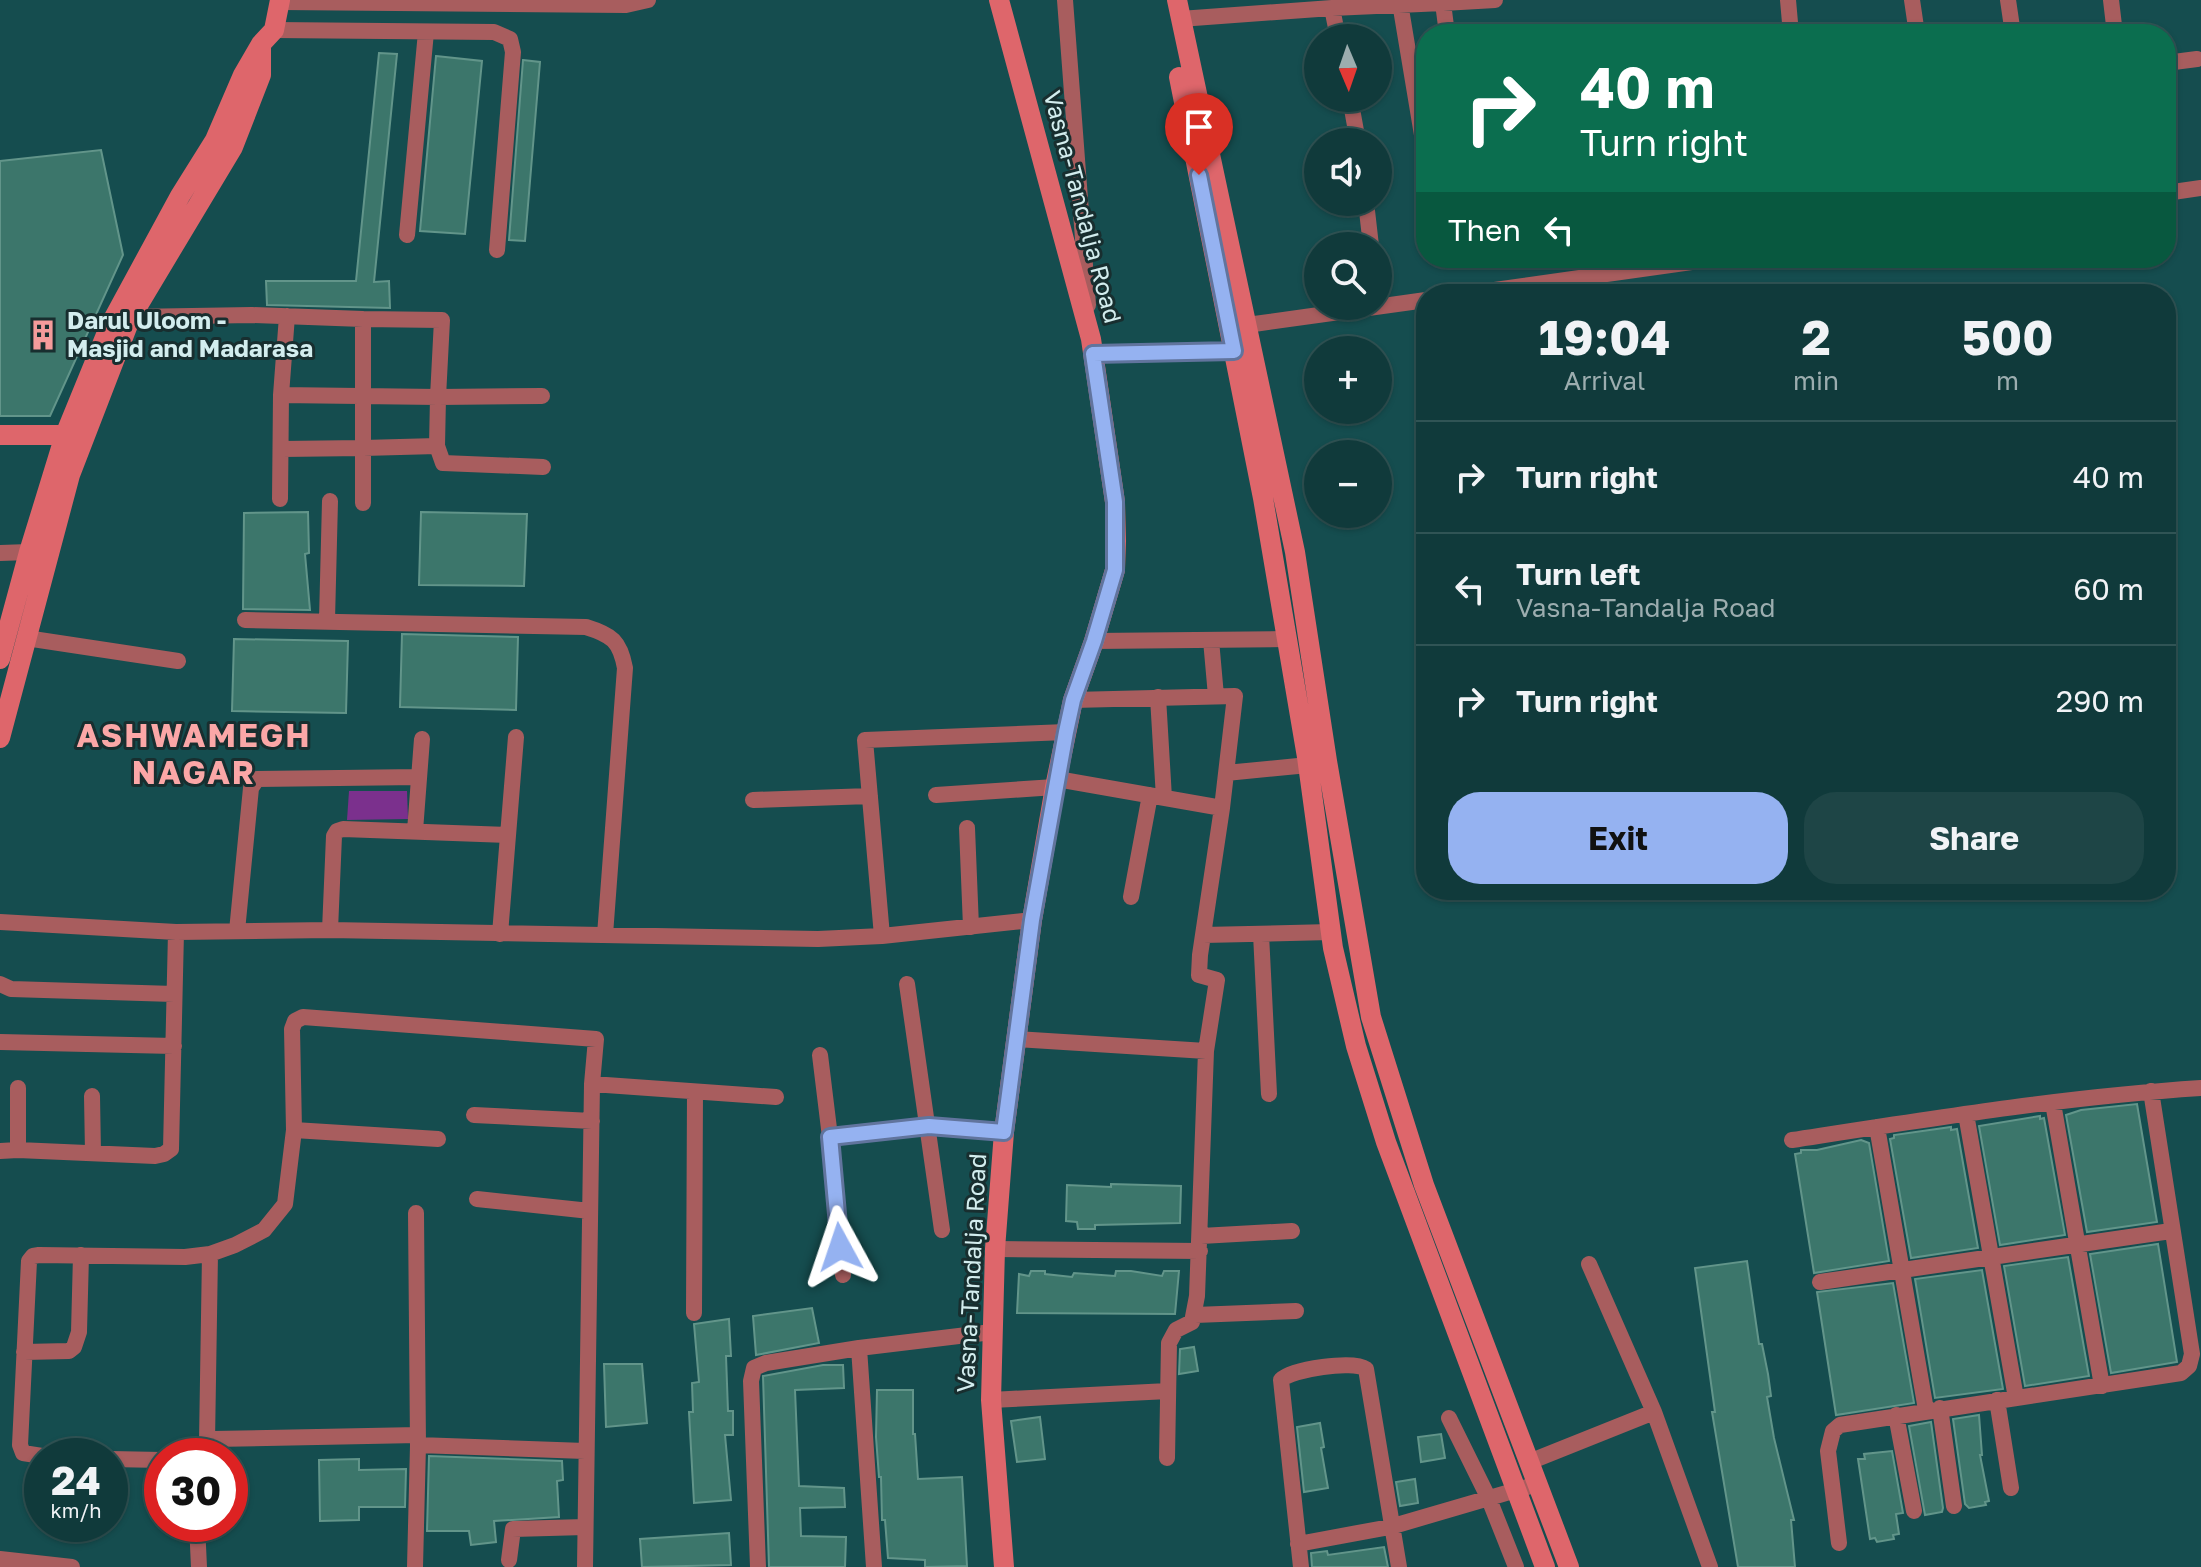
<!DOCTYPE html>
<html lang="en">
<head>
<meta charset="utf-8">
<style>
  body { margin:0; font-family:"Golos Text",sans-serif; background:#1e4546; color:#f1f3f6; height:100vh; display:flex; flex-direction:column; font-size:30px; white-space:nowrap }
  * { box-sizing:border-box; margin:0 }
  p { font-size:26px; color:#9cadaf }
  .icon { flex:none; width:44px; height:44px; fill:none; stroke:currentColor; stroke-width:2; stroke-linecap:round; stroke-linejoin:round }
  .map { position:relative; flex:1; overflow:hidden }
  .side { position:absolute; left:1416px; top:284px; width:760px; height:616px; display:flex; flex-direction:column; background:#103a3b; border-radius:32px; box-shadow:0 2px 6px #0004,0 0 0 2px #305455 }
  .side>* { flex:none }
  .banner { position:absolute; left:1416px; top:24px; width:760px; height:244px; border-radius:32px; box-shadow:0 2px 6px #0004,0 0 0 2px #305455; background:#0b6e4f; color:#fff; overflow:hidden }
  .needle { width:52px; rotate:178deg }
  .buttons { position:absolute; left:1304px; top:24px; display:grid; gap:16px }
  .buttons a { display:grid; place-items:center; width:88px; height:88px; border-radius:50%; background:#103a3b; box-shadow:0 2px 6px #0004,0 0 0 2px #305455; font-size:40px }
  .speed { position:absolute; left:24px; top:1438px; display:flex; gap:16px; font-size:40px; font-weight:700; text-align:center }
  .speed>* { display:grid; place-content:center; width:104px; height:104px; border-radius:50%; background:#103a3b; box-shadow:0 2px 6px #0004,0 0 0 2px #305455; line-height:1 }
  .speed small { font-size:20px; font-weight:400 }
  .speed .limit { border:12px solid #d22; background:#fff; color:#111 }
  .pin { position:absolute; display:grid; place-items:center; width:68px; height:68px; color:#fff; margin:-82px -34px; border-radius:50% 50% 50% 0; rotate:-45deg; box-shadow:0 0 8px #0007 }
  .pin .icon { rotate:45deg }
  .me { position:absolute; width:88px; margin:-44px; rotate:355deg; stroke-linejoin:round; filter:drop-shadow(0 0 6px #0008) }
  .turn { display:flex; align-items:center; gap:28px; height:168px; padding:0 32px; font-size:36px }
  .turn .icon { width:104px; height:104px; stroke-width:2.5 }
  .turn b { display:block; font-size:56px; line-height:68px }
  .then { display:flex; align-items:center; height:76px; padding:0 32px; background:#0003; gap:16px; font-size:30px }
  .eta { display:flex; justify-content:space-evenly; align-items:center; height:136px; text-align:center }
  .eta b { font-size:48px; font-weight:700; line-height:56px }
  .cta { display:flex; gap:16px; margin-top:auto; padding:16px 32px }
  .cta a { flex:1; height:92px; border-radius:32px; background:#95b2f1; color:#111; font-size:32px; font-weight:700; line-height:92px; text-align:center }
  .cta a+a { background:#1e4546; color:#f1f3f6 }
  ul { padding:0; list-style:none }
  li { display:flex; align-items:center; gap:24px; height:112px; padding:0 32px; border-top:2px solid #305455 }
  li div { flex:1 }
  li b { display:block; font-size:30px }
  li em { font-style:normal }
  .map>svg:first-child { display:block }
  .green { fill:#7b308d }
  .building { fill:#3c766b; stroke:#62958a; stroke-width:2 }
  .lines { fill:none; stroke-linecap:round; stroke-linejoin:round }
  .street { stroke:#a85d5e; stroke-width:16 }
  .secondary { stroke:#de666b; stroke-width:20 }
  .route-casing { stroke:#61749d; stroke-width:20 }
  .route { stroke:#95b2f1; stroke-width:14 }
  .labels { text-anchor:middle; stroke-width:6; stroke-linejoin:round; paint-order:stroke }
  .street-label { font-size:24px; fill:#d3edee; stroke:#182e2f }
  .poi-label { font-size:24px; font-weight:bold; fill:#d3edee; stroke:#182e2f; text-anchor:start }
  .district-label { font-size:32px; font-weight:bold; letter-spacing:2px; fill:#fba7a7; stroke:#182e2f }
</style>
</head>
<body>
<div class="map">
<svg width="2201" height="1567" viewBox="0 0 2201 1567">
  <rect width="100%" height="100%" fill="#154d4f"/>
  <!-- green -->
  <path class="green" d="M 349,791 L 407,791 L 408,819 L 347,820 Z"/>
  <!-- building -->
  <path class="building" d="M 379,53 L 397,54 L 374,282 L 389,281 L 390,308 L 267,305 L 266,281 L 356,281 Z
    M 436,56 L 482,61 L 465,234 L 420,231 Z
    M 523,60 L 540,62 L 525,241 L 509,240 Z
    M 101,150 L 123,255 L 50,416 L 0,416 L 0,161 Z
    M 308,512 L 309,553 L 305,554 L 310,610 L 243,609 L 244,513 Z
    M 421,512 L 527,514 L 524,586 L 419,585 Z
    M 402,634 L 518,637 L 516,710 L 400,707 Z
    M 234,639 L 348,641 L 346,713 L 232,711 Z
    M 2137,1104 L 2157,1222 L 2087,1232 L 2066,1115 L 2081,1110 Z
    M 2040,1116 L 2040,1119 L 2044,1118 L 2065,1235 L 2000,1245 L 1979,1126 Z
    M 1951,1127 L 1951,1130 L 1957,1129 L 1978,1248 L 1911,1258 L 1890,1139 L 1894,1138 L 1894,1135 Z
    M 1861,1140 L 1869,1143 L 1889,1261 L 1814,1273 L 1795,1154 L 1801,1153 L 1801,1150 L 1817,1150 Z
    M 1111,1184 L 1181,1186 L 1180,1223 L 1095,1225 L 1095,1229 L 1078,1229 L 1077,1222 L 1066,1221 L 1067,1185 L 1111,1187 Z
    M 2158,1244 L 2177,1362 L 2111,1373 L 2090,1254 Z
    M 2068,1257 L 2089,1376 L 2025,1386 L 2004,1266 Z
    M 1747,1261 L 1759,1344 L 1762,1344 L 1768,1374 L 1771,1396 L 1767,1397 L 1774,1438 L 1794,1520 L 1791,1520 L 1795,1567 L 1738,1567 L 1712,1412 L 1715,1412 L 1695,1268 Z
    M 1982,1270 L 2003,1389 L 1935,1398 L 1915,1279 Z
    M 1031,1271 L 1045,1271 L 1045,1274 L 1072,1277 L 1074,1273 L 1115,1276 L 1116,1271 L 1131,1271 L 1162,1276 L 1164,1271 L 1179,1271 L 1175,1314 L 1017,1313 L 1019,1274 L 1029,1276 Z
    M 1893,1283 L 1914,1403 L 1836,1415 L 1817,1292 Z
    M 812,1308 L 819,1343 L 756,1355 L 753,1316 Z
    M 729,1319 L 731,1356 L 726,1356 L 728,1411 L 733,1411 L 733,1435 L 725,1435 L 731,1500 L 694,1503 L 689,1412 L 693,1412 L 692,1383 L 699,1382 L 694,1324 Z
    M 1194,1347 L 1198,1371 L 1179,1374 L 1180,1349 Z
    M 604,1364 L 642,1364 L 647,1423 L 606,1427 Z
    M 823,1365 L 843,1365 L 844,1388 L 795,1390 L 799,1486 L 844,1488 L 845,1507 L 800,1508 L 801,1536 L 846,1537 L 845,1567 L 769,1567 L 763,1376 Z
    M 877,1390 L 913,1390 L 913,1434 L 915,1434 L 918,1479 L 962,1477 L 967,1566 L 925,1567 L 925,1560 L 888,1558 L 885,1520 L 882,1520 L 881,1477 L 879,1477 L 876,1437 Z
    M 1979,1415 L 1982,1455 L 1980,1455 L 1989,1501 L 1985,1502 L 1986,1505 L 1969,1508 L 1965,1504 L 1953,1419 Z
    M 1040,1417 L 1045,1459 L 1017,1462 L 1011,1421 Z
    M 1931,1422 L 1943,1508 L 1942,1512 L 1925,1515 L 1909,1426 Z
    M 1320,1423 L 1324,1447 L 1321,1448 L 1328,1488 L 1304,1492 L 1297,1427 Z
    M 1441,1434 L 1445,1458 L 1421,1462 L 1418,1437 Z
    M 1892,1451 L 1903,1513 L 1896,1514 L 1899,1534 L 1893,1535 L 1894,1539 L 1877,1542 L 1875,1538 L 1870,1539 L 1858,1459 L 1865,1459 L 1864,1454 Z
    M 429,1456 L 562,1461 L 563,1480 L 557,1481 L 559,1517 L 494,1521 L 496,1542 L 471,1545 L 469,1531 L 427,1531 Z
    M 359,1459 L 359,1470 L 406,1469 L 405,1507 L 359,1507 L 359,1520 L 320,1521 L 319,1460 Z
    M 1415,1479 L 1418,1503 L 1400,1506 L 1396,1482 Z
    M 729,1533 L 731,1565 L 642,1567 L 640,1539 Z
    M 1384,1547 L 1388,1567 L 1312,1567 L 1311,1553 L 1327,1551 L 1328,1555 Z"/>
  <g class="lines">
    <!-- street -->
    <path class="street" d="M 1065,0 L 1088,305
      M 1788,0 L 1791,34
      M 1912,0 L 1917,34
      M 2008,0 L 2013,34
      M 2111,0 L 2115,34
      M 280,2 L 626,5 L 648,0
      M 1400,3 L 1426,159
      M 1443,3 L 1495,0
      M 1332,8 L 1443,3 L 1447,34
      M 1180,19 L 1332,8 L 1338,38
      M 274,30 L 494,32 L 510,39 L 513,52 L 497,250
      M 2166,63 L 2197,59
      M 1350,98 L 1358,142
      M 2166,193 L 2201,188
      M 1366,202 L 1371,246
      M 407,235 L 426,32
      M 1466,294 L 1720,258
      M 131,317 L 252,315 L 363,319 L 363,448 L 437,446 L 443,463 L 543,467
      M 363,319 L 442,320 L 438,397 L 542,396
      M 1247,325 L 1426,300
      M 1093,354 L 1234,351
      M 281,395 L 438,397 L 437,446
      M 282,449 L 363,448 L 363,503
      M 280,499 L 281,395 L 287,316
      M 0,553 L 29,552
      M 245,620 L 586,627 C 612,635 620,641 625,668 L 605,935
      M 327,620 L 330,501
      M 26,638 L 178,661
      M 1211,640 L 1216,696
      M 1094,641 L 1286,639
      M 1158,697 L 1164,798
      M 1073,700 L 1235,696 L 1222,808
      M 1226,773 L 1308,765
      M 1057,779 L 1222,808 L 1200,955 L 1199,975 L 1217,980 L 1206,1051 L 1197,1296 L 1192,1322 L 1176,1330 L 1169,1343 L 1167,1458
      M 936,795 L 1055,787
      M 753,800 L 870,796
      M 967,828 L 971,927
      M 415,831 L 422,739
      M 1131,897 L 1150,795
      M 0,922 L 176,932 L 171,1149 L 164,1154 L 155,1156 L 18,1150 L 0,1151
      M 330,930 L 334,836 L 337,831 L 343,829 L 508,835
      M 237,931 L 251,788 L 257,779 L 419,777
      M 176,932 L 330,930 L 818,939 L 882,936 L 1032,920
      M 500,934 L 516,737
      M 1261,934 L 1269,1094
      M 1203,935 L 1331,932
      M 882,936 L 865,740 L 1066,732
      M 0,984 L 11,989 L 174,994
      M 907,984 L 942,1230
      M 1016,1039 L 1206,1051
      M 0,1042 L 174,1046
      M 820,1055 L 830,1137 L 929,1126 L 1004,1132
      M 592,1084 L 776,1097
      M 18,1088 L 18,1150
      M 92,1096 L 93,1153
      M 2053,1103 L 2102,1386
      M 1966,1114 L 2016,1398
      M 474,1115 L 592,1121
      M 1877,1127 L 1926,1410
      M 294,1130 L 438,1139
      M 830,1137 L 843,1275
      M 1792,1140 C 1928,1119 2064,1097 2201,1088
      M 477,1199 L 590,1211
      M 1201,1236 L 1292,1231
      M 995,1249 L 1200,1251
      M 1589,1264 L 1654,1412 L 1710,1567
      M 1820,1282 L 2171,1231
      M 694,1313 L 695,1092
      M 1195,1315 L 1296,1311
      M 859,1348 L 874,1567
      M 24,1352 L 69,1351 L 74,1347 L 79,1332 L 81,1255
      M 991,1400 L 1168,1391
      M 1997,1400 L 2011,1488
      M 1940,1408 L 1954,1506
      M 1896,1415 L 1914,1511
      M 1449,1418 L 1489,1499 L 1516,1567
      M 207,1442 L 210,1254
      M 418,1445 L 585,1451
      M 42,1456 L 23,1453 L 20,1445 L 29,1261 L 33,1256 L 39,1255 L 185,1257 L 210,1254 L 235,1245 L 264,1230 L 285,1204 L 294,1130 L 292,1029 L 295,1021 L 303,1017 L 596,1039 L 592,1084 L 585,1567
      M 195,1456 L 213,1439 L 418,1435
      M 110,1459 L 162,1460
      M 1529,1462 L 1654,1412
      M 197,1524 L 199,1567
      M 1839,1543 L 1828,1451 L 1833,1431 L 1840,1425 L 2181,1373 L 2189,1366 L 2192,1354 L 2151,1091
      M 1298,1544 L 1390,1527 L 1537,1484
      M 0,1559 L 72,1567
      M 509,1560 L 513,1529 L 585,1527
      M 415,1567 L 418,1445 L 416,1213
      M 758,1567 L 751,1381 L 754,1368 L 766,1363 L 859,1348 L 992,1332
      M 1301,1567 L 1281,1380 C 1292,1369 1353,1360 1366,1369 L 1399,1567"/>
    <!-- secondary -->
    <path class="secondary" d="M 999,0 L 1091,339 L 1115,502 L 1116,541 L 1115,570 L 1094,641 L 1073,700 L 1055,787 L 1032,920 L 1004,1132 L 995,1249 L 991,1400 L 1004,1567
      M 1177,0 L 1295,552 L 1327,761 L 1371,1017 L 1424,1185 L 1569,1567
      M 1179,77 L 1263,498 L 1307,757 L 1333,948 L 1356,1046 L 1386,1142 L 1545,1567
      M 0,435 L 77,435
      M 0,659 L 29,552 L 65,435 L 110,325 L 180,196 L 215,140 L 243,75 L 261,44 L 274,30 L 280,0
      M 0,738 L 70,475 L 131,317 L 233,147 L 261,75 L 261,44"/>
  </g>
  <g class="lines">
    <!-- route casing -->
    <g class="route-casing">
      <path id="route" d="M 840,1247 L 830,1137 L 929,1126 L 1004,1132 L 1032,920 L 1066,732 L 1073,700 L 1094,641 L 1115,570 L 1115,502 L 1093,354 L 1234,351 L 1199,175"/>
    </g>
    <!-- route -->
    <use href="#route" class="route"/>
  </g>
  <!-- icons -->
  <defs>
    <g id="building-bare" transform="scale(2.4)"><path d="M-4-6H4V6H1V3H-1V6H-4ZM-2.5-4.3h1.7v1.8h-1.7ZM.8-4.3h1.7v1.8H.8ZM-2.5-1h1.7V.8h-1.7ZM.8-1h1.7V.8H.8Z" fill="#f59b9b" stroke="#182e2f" stroke-width="2.5" paint-order="stroke"/></g>
  </defs>
  <g fill-rule="evenodd">
    <use href="#building-bare" x="43" y="335"/>
  </g>
  <g class="labels">
    <!-- street labels -->
    <g class="street-label">
      <text transform="translate(1082 207) rotate(75)" y="8">Vasna-Tandalja Road</text>
      <text transform="translate(972 1273) rotate(-87)" y="8">Vasna-Tandalja Road</text>
    </g>
    <!-- poi labels -->
    <g class="poi-label">
      <text x="67" y="329">Darul Uloom -<tspan x="67" dy="28">Masjid and Madarasa</tspan></text>
    </g>
    <!-- district labels -->
    <g class="district-label">
      <text x="194" y="747">ASHWAMEGH<tspan x="194" dy="37">NAGAR</tspan></text>
    </g>
  </g>
</svg>
<div class="buttons">
<a><svg class="needle" viewBox="-14 -14 28 28"><path d="M0-13l5 13h-10z" fill="#e53935"/><path d="M0 13l5-13h-10z" fill="#9cadaf"/></svg></a>
<a><svg class="icon" aria-label="sound" viewBox="0 0 24 24"><path d="M4 9h4l5-4v14l-5-4H4zM17 9q2 3 0 6"/></svg></a>
<a><svg class="icon" aria-label="search" viewBox="0 0 24 24"><circle cx="10" cy="10" r="6"/><path d="M15 15l6 6"/></svg></a>
<a>+</a>
<a>−</a>
</div>
<div class="speed"><div>24<small>km/h</small></div><div class="limit">30</div></div>
<div class="pin" style="left:1199px;top:175px;background:#d93025"><svg class="icon" aria-label="arrive" viewBox="0 0 24 24"><path d="M6 21V4h12l-3 4 3 4H6"/></svg></div>
<svg class="me" style="left:840px;top:1247px" viewBox="-20 -20 40 40"><path d="M0-17L14 15 0 8-14 15z" fill="#95b2f1" stroke="#fff" stroke-width="4"/></svg>
<div class="banner">
<div class="turn"><svg class="icon" aria-label="right" viewBox="0 0 24 24"><path d="M7 20v-9h11M14 6l5 5-5 5"/></svg><div><b>40 m</b>Turn right</div></div>
<div class="then">Then<svg class="icon" aria-label="left" viewBox="0 0 24 24"><path d="M17 20v-9H6M10 6l-5 5 5 5"/></svg></div>
</div>
<section class="side">
<div class="eta">
<div><b>19:04</b><p>Arrival</p></div>
<div><b>2</b><p>min</p></div>
<div><b>500</b><p>m</p></div>
</div>
<ul>
<li><svg class="icon" aria-label="right" viewBox="0 0 24 24"><path d="M7 20v-9h11M14 6l5 5-5 5"/></svg><div><b>Turn right</b></div><em>40 m</em></li>
<li><svg class="icon" aria-label="left" viewBox="0 0 24 24"><path d="M17 20v-9H6M10 6l-5 5 5 5"/></svg><div><b>Turn left</b><p>Vasna-Tandalja Road</p></div><em>60 m</em></li>
<li><svg class="icon" aria-label="right" viewBox="0 0 24 24"><path d="M7 20v-9h11M14 6l5 5-5 5"/></svg><div><b>Turn right</b></div><em>290 m</em></li>
</ul>
<div class="cta"><a>Exit</a><a>Share</a></div>
</section>
</div>
</body>
</html>
